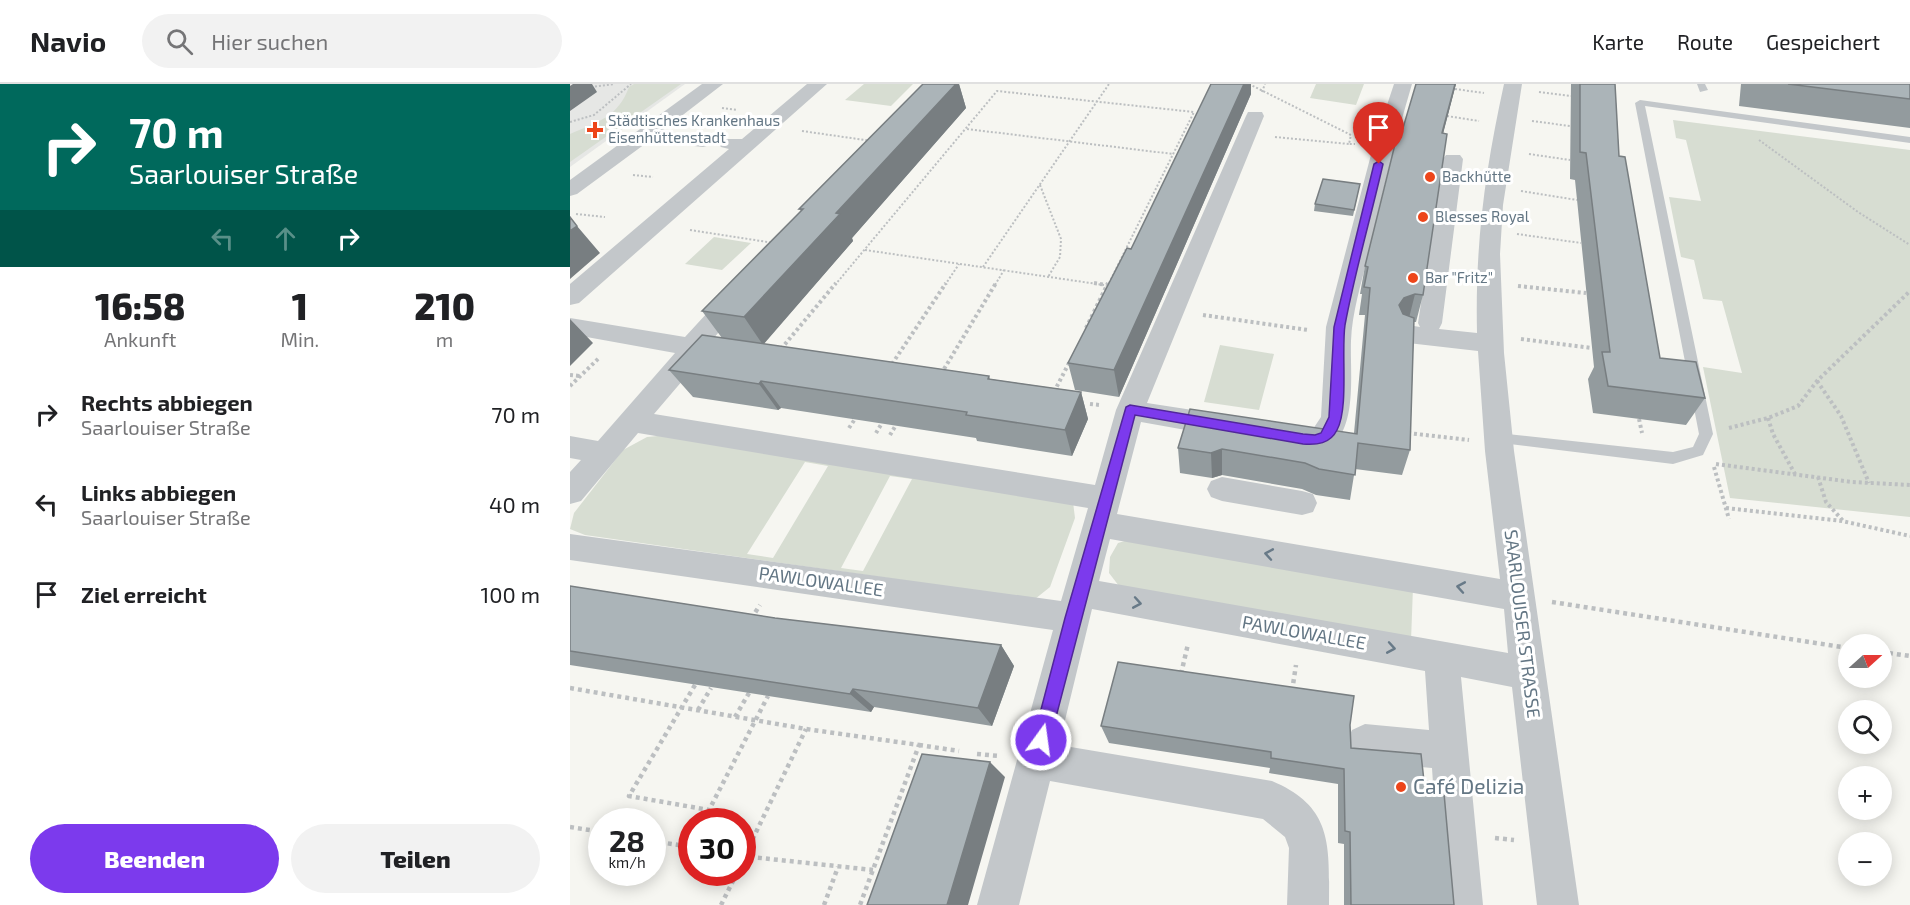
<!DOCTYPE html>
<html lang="de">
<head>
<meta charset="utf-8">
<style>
  body { margin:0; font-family:"Exo 2",sans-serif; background:#f2f2f2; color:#202124; height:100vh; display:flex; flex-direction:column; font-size:22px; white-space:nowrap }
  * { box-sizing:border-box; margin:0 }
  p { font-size:20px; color:#757577 }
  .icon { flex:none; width:33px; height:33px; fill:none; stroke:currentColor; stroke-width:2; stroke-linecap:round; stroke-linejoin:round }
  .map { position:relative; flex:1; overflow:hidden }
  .panel { display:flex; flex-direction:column; background:#fff; width:570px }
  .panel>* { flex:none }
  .banner { background:#00695c; color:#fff; overflow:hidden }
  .needle { width:39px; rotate:69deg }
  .fabs { position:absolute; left:1268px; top:550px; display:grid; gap:12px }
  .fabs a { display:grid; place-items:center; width:54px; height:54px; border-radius:50%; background:#fff; box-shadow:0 3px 15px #0003; font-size:30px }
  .speed { position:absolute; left:18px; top:724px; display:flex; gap:12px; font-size:30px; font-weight:700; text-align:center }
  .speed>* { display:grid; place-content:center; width:78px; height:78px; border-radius:50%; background:#fff; box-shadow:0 3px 15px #0003; line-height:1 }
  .speed small { font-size:15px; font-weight:400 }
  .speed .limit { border:9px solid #d22; background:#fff; color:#111 }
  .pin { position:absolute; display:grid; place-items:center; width:51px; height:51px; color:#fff; margin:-62px -26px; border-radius:50% 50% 50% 0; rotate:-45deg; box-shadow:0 0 6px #0007 }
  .pin .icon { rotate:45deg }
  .me { position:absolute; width:66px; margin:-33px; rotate:14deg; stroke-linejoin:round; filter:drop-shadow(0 0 4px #0008) }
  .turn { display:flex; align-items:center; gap:21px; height:126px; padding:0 30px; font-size:27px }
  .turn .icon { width:78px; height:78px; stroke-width:2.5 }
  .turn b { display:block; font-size:42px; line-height:51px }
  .lanes { display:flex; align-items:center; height:57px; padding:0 30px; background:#0003; justify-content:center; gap:30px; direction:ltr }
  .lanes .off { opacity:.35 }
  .eta { display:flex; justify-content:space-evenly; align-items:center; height:102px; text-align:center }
  .eta b { font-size:36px; font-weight:800; line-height:42px }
  .button { display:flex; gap:12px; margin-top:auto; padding:12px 30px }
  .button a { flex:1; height:69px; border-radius:36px; background:#7c3aed; color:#fff; font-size:24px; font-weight:800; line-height:69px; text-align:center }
  .button a+a { background:#f2f2f2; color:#202124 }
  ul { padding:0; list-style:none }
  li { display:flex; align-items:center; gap:18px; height:90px; padding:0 30px }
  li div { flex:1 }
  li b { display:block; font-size:22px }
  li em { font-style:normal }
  header { display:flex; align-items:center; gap:36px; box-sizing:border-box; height:84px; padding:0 30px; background:#fff; border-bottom:2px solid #e0e0e0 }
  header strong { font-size:28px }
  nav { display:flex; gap:33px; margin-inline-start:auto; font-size:21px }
  .search { width:420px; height:54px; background:#f2f2f2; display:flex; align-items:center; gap:15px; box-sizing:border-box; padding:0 21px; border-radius:33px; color:#757577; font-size:22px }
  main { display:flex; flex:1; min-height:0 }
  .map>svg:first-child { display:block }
  .built { fill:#e6e7e5 }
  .green { fill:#d7ddd2; fill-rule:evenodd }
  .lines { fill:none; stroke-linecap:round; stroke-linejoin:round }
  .path-far2 { stroke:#bcbfc1; stroke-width:2; stroke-dasharray:2 2; stroke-linecap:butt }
  .path-far1 { stroke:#bcbfc1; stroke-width:4; stroke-dasharray:3 3; stroke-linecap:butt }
  .path { stroke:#bcbfc1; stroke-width:4.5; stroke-dasharray:4 4; stroke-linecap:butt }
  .lane { fill:#c3c7ca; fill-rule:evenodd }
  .street { fill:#c3c7ca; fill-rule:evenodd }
  .wall { fill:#939b9e }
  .shaded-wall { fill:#787e81 }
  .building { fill:#abb4b8; stroke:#787e81; stroke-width:1.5 }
  .oneway { stroke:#687a88 }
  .route { fill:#7c3aed; stroke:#51269a; stroke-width:1.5 }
  .poi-dot { fill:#ed451a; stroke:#fff; stroke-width:2 }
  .labels { text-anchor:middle; stroke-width:6; stroke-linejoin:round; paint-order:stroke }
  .far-poi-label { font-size:15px; fill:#637684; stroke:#fff; text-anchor:start }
  .street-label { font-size:18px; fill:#637684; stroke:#fff }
  .near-poi-label { font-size:21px; fill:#637684; stroke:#fff; text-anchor:start }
</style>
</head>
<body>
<header>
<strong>Navio</strong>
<div class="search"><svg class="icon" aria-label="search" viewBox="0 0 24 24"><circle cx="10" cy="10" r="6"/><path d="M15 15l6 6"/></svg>Hier suchen</div>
<nav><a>Karte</a><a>Route</a><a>Gespeichert</a></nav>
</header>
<main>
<section class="panel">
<div class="banner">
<div class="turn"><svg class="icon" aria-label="right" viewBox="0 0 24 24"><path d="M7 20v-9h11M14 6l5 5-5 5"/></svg><div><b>70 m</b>Saarlouiser Straße</div></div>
<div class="lanes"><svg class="icon off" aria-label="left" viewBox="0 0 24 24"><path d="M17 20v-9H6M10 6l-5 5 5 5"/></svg><svg class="icon off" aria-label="ahead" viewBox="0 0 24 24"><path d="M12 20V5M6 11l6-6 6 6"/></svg><svg class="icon" aria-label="right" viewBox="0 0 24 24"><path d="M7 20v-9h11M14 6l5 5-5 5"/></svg></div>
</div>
<div class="eta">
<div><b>16:58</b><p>Ankunft</p></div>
<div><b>1</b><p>Min.</p></div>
<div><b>210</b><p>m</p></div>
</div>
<ul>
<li><svg class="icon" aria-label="right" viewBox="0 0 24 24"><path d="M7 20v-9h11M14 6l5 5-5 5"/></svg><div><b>Rechts abbiegen</b><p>Saarlouiser Straße</p></div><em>70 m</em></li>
<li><svg class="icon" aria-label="left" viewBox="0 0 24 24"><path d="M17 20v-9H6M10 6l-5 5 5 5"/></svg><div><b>Links abbiegen</b><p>Saarlouiser Straße</p></div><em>40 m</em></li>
<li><svg class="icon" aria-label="arrive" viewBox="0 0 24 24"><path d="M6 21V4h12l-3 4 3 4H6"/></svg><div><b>Ziel erreicht</b></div><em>100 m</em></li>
</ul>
<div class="button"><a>Beenden</a><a>Teilen</a></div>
</section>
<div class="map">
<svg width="1340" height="821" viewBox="0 0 1340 821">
  <rect width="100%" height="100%" fill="#f6f6f1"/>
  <!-- built -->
  <path class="built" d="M 0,0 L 115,0 L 0,83 Z"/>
  <!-- green -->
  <path class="green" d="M 64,0 L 111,0 L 0,78 L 0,50 C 28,38 48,33 59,3 Z
    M 294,0 L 343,0 L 321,22 L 275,16 Z
    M 746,0 L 794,0 L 786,21 L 740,14 Z
    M 1103,36 L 1340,66 L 1340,433 L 1160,414 L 1133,283 L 1172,289 L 1152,217 L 1133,215 L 1124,176 L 1111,173 L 1099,113 L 1131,117 L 1116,56 L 1106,54 Z
    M 144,153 L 181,159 L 152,186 L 115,180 Z
    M 650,261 L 704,270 L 689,326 L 634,318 Z
    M 98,351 L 503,418 L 505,434 L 480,503 L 465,515 L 15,451 L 0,445 L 4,429 L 53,366 L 77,353 ZM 235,378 L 258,382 L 203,474 L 177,470 ZM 320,392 L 342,395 L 293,487 L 271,484 Z
    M 565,454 L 843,503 L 841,557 L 549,502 L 539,489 L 540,473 L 548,459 Z"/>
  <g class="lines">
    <!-- path-far2 -->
    <path class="path-far2" d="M 679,0 L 781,51 L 779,60 L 785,60
      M 21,3 L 44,0
      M 885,5 L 914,9
      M 692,8 L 695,0
      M 969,8 L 1001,12
      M 152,24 L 167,26
      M 877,32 L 909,37
      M 962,37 L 1000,42
      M 0,38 L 24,31 L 61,0
      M 397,45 L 603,70
      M 232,47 L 302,57
      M 705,53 L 779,60
      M 1189,56 L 1288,128 L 1340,161
      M 959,70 L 1000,76
      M 63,91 L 83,93
      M 470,101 L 491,155 L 490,173 L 478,193
      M 951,107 L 1007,116
      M 6,130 L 35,133
      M 120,146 L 204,159
      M 947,150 L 1011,159
      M 295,166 L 534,201
      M 413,183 L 539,0
      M 265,201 L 427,7 L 624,28 L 538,201
      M 375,201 L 389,180
      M 425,201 L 434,186"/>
    <!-- path-far1 -->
    <path class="path-far1" d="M 524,199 L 537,201
      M 948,202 L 1016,209
      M 633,231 L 738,246
      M 516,244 L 538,199
      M 951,255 L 1022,264
      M 211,265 L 266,199
      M 322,280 L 376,199
      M 371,290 L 426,199
      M 0,291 L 10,292
      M 1247,297 L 1271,332 L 1299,399
      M 0,302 L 30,273
      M 484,308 L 500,277
      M 520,320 L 530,321
      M 1198,334 L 1203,350 L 1225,390
      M 1069,335 L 1072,349
      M 279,344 L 285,335
      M 1159,344 L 1198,334 L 1228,322 L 1247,297 L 1340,207
      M 306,349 L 312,339
      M 838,349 L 899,356
      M 320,351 L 326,341
      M 1146,380 L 1282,398 L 1340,401
      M 1144,383 L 1159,435
      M 1248,393 L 1256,418 L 1274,438
      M 1156,424 L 1272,437 L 1340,452"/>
    <!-- path -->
    <path class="path" d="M 982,518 L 1278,564
      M 181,535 L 190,521
      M 1311,568 L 1340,572
      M 611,590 L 618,560
      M 125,601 L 59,712 L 139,726 L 198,612
      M 0,604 L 236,645 L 349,661 L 290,821
      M 722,607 L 726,581
      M 128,626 L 141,604
      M 165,633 L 179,609
      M 349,661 L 389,667
      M 407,670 L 430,672
      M 0,743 L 32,748
      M 925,754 L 944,756
      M 82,757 L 122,763
      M 172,772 L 303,786
      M 172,777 L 236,645
      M 151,821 L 167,789
      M 254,821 L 268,783"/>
    <!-- lane -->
    <path class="lane" d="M 1127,0 L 1135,0 L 1138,6 L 1130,8 Z
      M 1070,16 L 1340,53 L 1340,59 L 1075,22 L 1143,350 L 1133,371 L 1103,380 L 923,358 L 921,354 L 923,350 L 928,349 L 1103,368 L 1123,363 L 1129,350 L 1065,19 Z"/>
    <!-- street -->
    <path class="street" d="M 132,0 L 153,0 L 92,47 L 140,53 L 143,57 L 140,61 L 133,63 L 79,57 L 7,110 L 0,112 L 0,96 Z
      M 237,0 L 257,0 L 9,219 L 0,221 L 0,200 L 159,65 L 151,63 L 148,59 L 151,55 L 172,55 Z
      M 824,0 L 842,0 C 825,57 811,114 798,172 C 791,200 782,229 781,257 C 780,286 786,331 768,355 C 756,372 729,367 713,362 L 709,354 L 713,346 L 723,343 L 743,345 L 751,333 L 756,243 L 803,63 Z
      M 934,0 L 952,0 L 933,121 L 930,170 L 934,269 L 944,367 L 1009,821 L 967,821 L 942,603 L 891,593 L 913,821 L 871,821 L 862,684 L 795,678 L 782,672 L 776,659 L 782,646 L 795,640 L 859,646 L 855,587 L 522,525 L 489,661 L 702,697 C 764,723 759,763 759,821 L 717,821 L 719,764 L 715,753 L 693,735 L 480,697 L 449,821 L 407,821 L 483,546 L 0,476 L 0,450 L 491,517 L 518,424 L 68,349 L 11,417 L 0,420 L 0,388 L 11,376 L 0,374 L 0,352 L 28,357 L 105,269 L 0,250 L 0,234 L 115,253 L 161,203 L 169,201 L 177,203 L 181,209 L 177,215 L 131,269 L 119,289 L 84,330 L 525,401 L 546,326 L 676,32 L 678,28 L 692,28 L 694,32 L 577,319 L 655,331 L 665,335 L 669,342 L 665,349 L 655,353 L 571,338 L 547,430 L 930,495 L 915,367 L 908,267 L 838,259 L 829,256 L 825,250 L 829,244 L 838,241 L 850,243 L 848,239 L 873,75 L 876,71 L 890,71 L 893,75 L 872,239 L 869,245 L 907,249 C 905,159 915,87 934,0 ZM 540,455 L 934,525 L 938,569 L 529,497 Z
      M 652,393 L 732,407 L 743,410 L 747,419 L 743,428 L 732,431 L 652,417 L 641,413 L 637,405 L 641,397 Z"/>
  </g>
  <!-- wall -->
  <path class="wall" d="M 353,0 L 389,0 L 396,24 L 282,154 L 283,157 L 193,260 L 419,292 L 420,295 L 511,308 L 518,335 L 502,372 L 407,357 L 406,354 L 211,324 L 208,326 L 123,313 L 99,286 L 152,254 L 132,227 L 231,127 L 229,125 Z
    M 674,0 L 681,0 L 681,10 L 549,313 L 505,306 L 498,279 L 561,165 Z
    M 846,0 L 886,0 L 873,50 L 853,211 L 846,238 L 844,238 L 840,366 L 832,391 L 785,385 L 780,416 L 746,411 L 732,405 L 652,391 L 642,394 L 610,389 L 608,364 L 784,349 L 795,231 L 789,231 L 792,210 L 790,210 L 795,182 L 833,44 Z
    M 1001,0 L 1045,0 L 1049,72 L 1090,274 L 1135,314 L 1116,341 L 1023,329 L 1018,295 L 1024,283 L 1005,96 L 1000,95 Z
    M 1171,0 L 1340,0 L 1340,44 L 1169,22 Z
    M 790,100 L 783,132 L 744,127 L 745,120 Z
    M 0,502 L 205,534 L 431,561 L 444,582 L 422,642 L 304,623 L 301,628 L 0,581 Z
    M 780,641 L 781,664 L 854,697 L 884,821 L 774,821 L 774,760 L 768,759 L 768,700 L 699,689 L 700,684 L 539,659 L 531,642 Z"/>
  <!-- shaded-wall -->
  <path class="shaded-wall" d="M 3,0 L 22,0 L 27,8 L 0,27 L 0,2 Z
    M 386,0 L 389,0 L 396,24 L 282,154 L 283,157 L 193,261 L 174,233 L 266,129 Z
    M 674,0 L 681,0 L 681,10 L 549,313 L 544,286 Z
    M 885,0 L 886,0 L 866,76 L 872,49 Z
    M 7,142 L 30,169 L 0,195 L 0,147 Z
    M 845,210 L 838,238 L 828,242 L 829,221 L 834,214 Z
    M 0,235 L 23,259 L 0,282 Z
    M 191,297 L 211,324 L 208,326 L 189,300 Z
    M 511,308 L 518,335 L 502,372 L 495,346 Z
    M 652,365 L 652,391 L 642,394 L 641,369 Z
    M 431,561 L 444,582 L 422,642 L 408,624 Z
    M 283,605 L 304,623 L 301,628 L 280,610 Z
    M 420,678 L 435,693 L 398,821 L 377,821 Z"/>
  <!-- building -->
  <path class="building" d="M 353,0 L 386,0 L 266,129 L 270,130 L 174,233 L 132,227 L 233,125 L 229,125 Z
    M 641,0 L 674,0 L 544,286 L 498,279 L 557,164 L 561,165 Z
    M 846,0 L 885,0 L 872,49 L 877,50 L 853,211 L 845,210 L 834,214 L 829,221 L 833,230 L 844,234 L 840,366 L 788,359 L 785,391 L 749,385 L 735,379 L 652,365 L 641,369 L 608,364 L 620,325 L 787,350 L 800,204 L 794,203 L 798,183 L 795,182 L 829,44 L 833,44 Z
    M 1010,0 L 1045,0 L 1049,72 L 1055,73 L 1090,274 L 1126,278 L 1135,314 L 1038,302 L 1032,268 L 1040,268 L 1016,69 L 1010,68 Z
    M 1218,0 L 1340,0 L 1340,15 Z
    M 753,95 L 790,100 L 784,126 L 745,120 Z
    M 0,133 L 7,142 L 0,147 Z
    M 132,251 L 419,292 L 418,295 L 511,308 L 495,346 L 396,331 L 397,328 L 191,297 L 189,300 L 99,286 Z
    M 0,502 L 205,534 L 431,561 L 408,624 L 283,605 L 280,610 L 0,567 Z
    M 548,578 L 784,612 L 780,641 L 781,664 L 851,670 L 854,697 L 873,698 L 884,821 L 781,821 L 780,748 L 775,747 L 774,685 L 701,674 L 701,668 L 531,642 Z
    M 352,670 L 420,678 L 377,821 L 297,821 Z"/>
  <!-- one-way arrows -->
  <defs><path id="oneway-chevron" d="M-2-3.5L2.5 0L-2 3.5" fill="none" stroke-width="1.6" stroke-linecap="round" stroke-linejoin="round" transform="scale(1.5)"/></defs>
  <g class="oneway">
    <use href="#oneway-chevron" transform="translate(699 470) rotate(-170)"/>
    <use href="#oneway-chevron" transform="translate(891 503) rotate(-170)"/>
    <use href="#oneway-chevron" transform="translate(567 519) rotate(10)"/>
    <use href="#oneway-chevron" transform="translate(821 564) rotate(10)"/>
  </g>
  <!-- route -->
  <path class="route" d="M 809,77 L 813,80 C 801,133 785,187 775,241 C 771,268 779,324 767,346 C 760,360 747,361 733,360 L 565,331 L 480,656 L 477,662 L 471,664 L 465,662 L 463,656 L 495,534 L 556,323 L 560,321 L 733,350 L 745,351 L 751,349 L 759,333 L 764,243 L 804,80 Z"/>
  <!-- markers -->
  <g class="poi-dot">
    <path d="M22 37h6v6h6v6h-6v6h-6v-6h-6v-6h6z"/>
    <circle cx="860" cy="93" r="6"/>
    <circle cx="853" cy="133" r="6"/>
    <circle cx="843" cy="194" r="6"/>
    <circle cx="831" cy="703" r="6"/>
  </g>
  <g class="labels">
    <!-- far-poi labels -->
    <g class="far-poi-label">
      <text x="38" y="42">Städtisches Krankenhaus<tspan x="38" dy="17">Eisenhüttenstadt</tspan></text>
      <text x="872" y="98">Backhütte</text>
      <text x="865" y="138">Blesses Royal</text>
      <text x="855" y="199">Bar "Fritz"</text>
    </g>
    <!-- street labels -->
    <g class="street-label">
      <text transform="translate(251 498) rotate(8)" y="6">PAWLOWALLEE</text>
      <text transform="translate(952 540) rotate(83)" y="6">SAARLOUISER STRASSE</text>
      <text transform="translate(734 549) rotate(10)" y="6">PAWLOWALLEE</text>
    </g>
    <!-- near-poi labels -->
    <g class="near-poi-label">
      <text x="843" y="710">Café Delizia</text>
    </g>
  </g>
</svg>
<div class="fabs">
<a><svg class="needle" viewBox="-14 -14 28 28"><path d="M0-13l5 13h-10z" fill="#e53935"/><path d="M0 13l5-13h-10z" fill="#757577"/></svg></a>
<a><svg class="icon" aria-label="search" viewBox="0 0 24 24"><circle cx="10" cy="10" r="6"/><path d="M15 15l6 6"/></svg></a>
<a>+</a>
<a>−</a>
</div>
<div class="speed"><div>28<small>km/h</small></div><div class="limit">30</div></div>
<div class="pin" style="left:809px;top:80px;background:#d93025"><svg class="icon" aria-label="arrive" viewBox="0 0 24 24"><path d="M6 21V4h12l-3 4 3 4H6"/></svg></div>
<svg class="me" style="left:471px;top:656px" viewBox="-20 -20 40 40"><circle r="17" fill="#7c3aed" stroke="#fff" stroke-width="3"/><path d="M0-11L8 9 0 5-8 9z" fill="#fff"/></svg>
</div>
</main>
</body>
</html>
